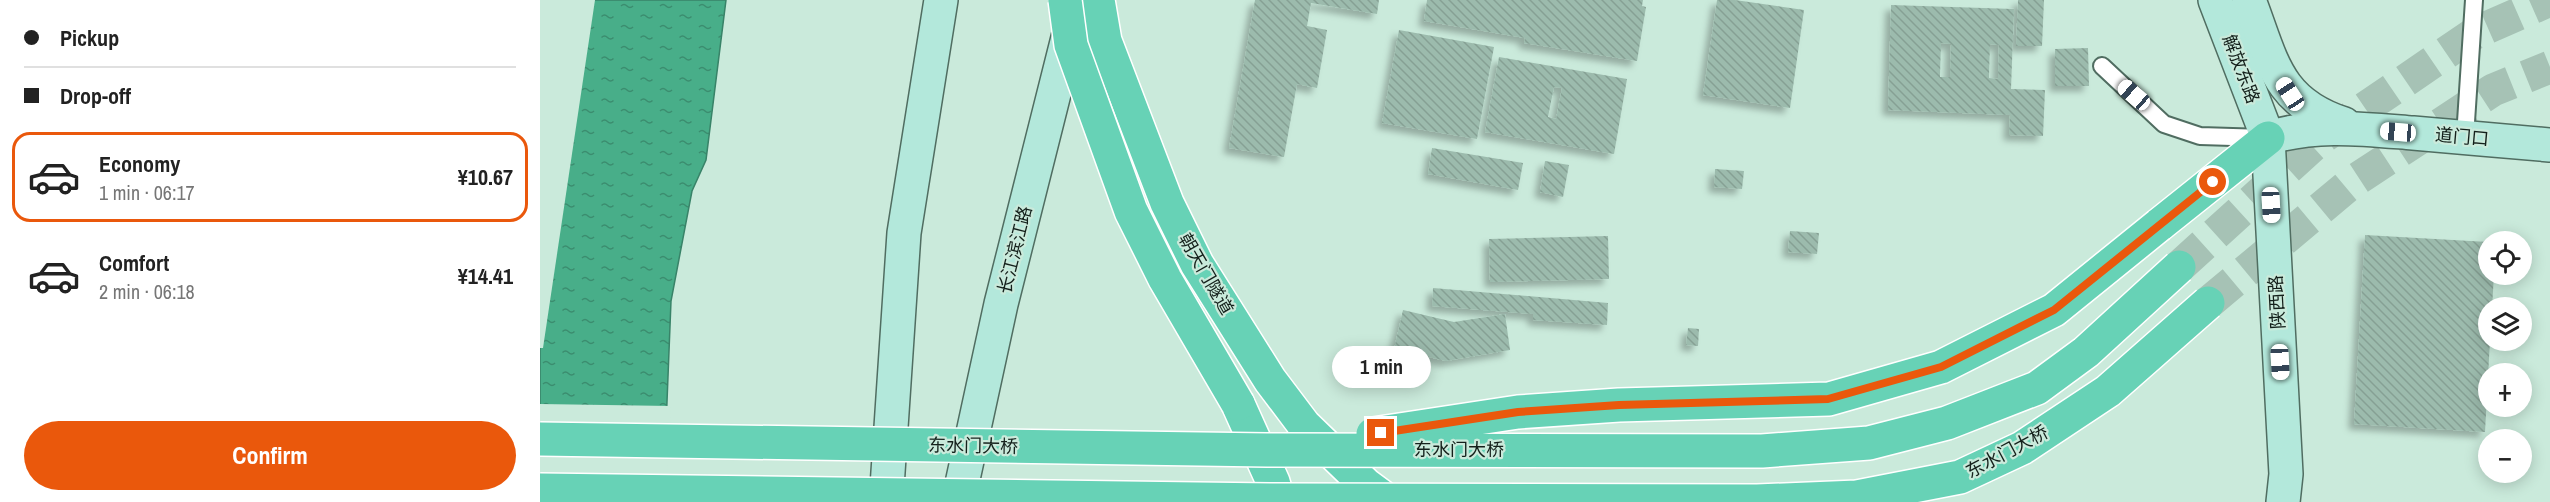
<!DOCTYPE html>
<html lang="en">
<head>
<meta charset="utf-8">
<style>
	:root { --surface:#fff; --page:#f2f2f2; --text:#222; --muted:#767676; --line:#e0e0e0; --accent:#ea580c }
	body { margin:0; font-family:"Archivo Narrow","Noto Sans SC",sans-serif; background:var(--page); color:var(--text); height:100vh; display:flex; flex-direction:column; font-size:22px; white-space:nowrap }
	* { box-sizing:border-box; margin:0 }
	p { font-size:20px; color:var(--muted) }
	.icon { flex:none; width:33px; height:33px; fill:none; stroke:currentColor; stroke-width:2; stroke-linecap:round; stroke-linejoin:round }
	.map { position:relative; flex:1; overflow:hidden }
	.drawer { display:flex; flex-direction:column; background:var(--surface); width:540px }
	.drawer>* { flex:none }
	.hud { display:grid; align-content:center; height:132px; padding:0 24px; background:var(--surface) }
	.fabs { position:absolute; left:1938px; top:231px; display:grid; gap:12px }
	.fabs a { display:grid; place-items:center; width:54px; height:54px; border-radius:50%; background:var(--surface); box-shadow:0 3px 15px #0003; font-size:30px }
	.end { position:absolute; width:27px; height:27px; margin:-14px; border:8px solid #ea580c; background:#fff; box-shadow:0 0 0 3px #fff }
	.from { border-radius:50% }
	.bubble { position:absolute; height:42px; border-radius:21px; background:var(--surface); box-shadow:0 3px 15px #0003; font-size:20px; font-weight:800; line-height:42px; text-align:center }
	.car { position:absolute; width:18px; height:36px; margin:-18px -9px; border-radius:8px; box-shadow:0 0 4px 2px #0007; background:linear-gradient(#fff 24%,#345 0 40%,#fff 0 76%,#345 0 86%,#fff 0) }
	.hud b { display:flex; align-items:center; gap:21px; height:57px; font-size:22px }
	.hud b+b { border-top:2px solid var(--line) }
	.hud i { width:15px; height:15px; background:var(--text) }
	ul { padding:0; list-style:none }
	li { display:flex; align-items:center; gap:18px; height:90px; margin:0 12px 9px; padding:0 12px; border:3px solid transparent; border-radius:18px }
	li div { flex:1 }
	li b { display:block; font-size:22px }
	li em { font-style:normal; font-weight:800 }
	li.on { border-color:var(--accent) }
	li>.icon { width:54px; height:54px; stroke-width:1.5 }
	.action { display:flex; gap:12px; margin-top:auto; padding:12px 24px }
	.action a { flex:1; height:69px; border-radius:36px; background:var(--accent); color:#fff; font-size:24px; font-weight:800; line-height:69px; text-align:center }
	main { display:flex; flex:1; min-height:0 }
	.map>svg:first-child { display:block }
	.water { fill:url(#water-ripples); stroke:#388368; stroke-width:1.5 }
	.pier { fill:#caeadb }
	.building { fill:url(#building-back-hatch); fill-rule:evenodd; filter:url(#shadow) }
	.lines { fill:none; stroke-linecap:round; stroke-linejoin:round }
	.primary-tunnel { stroke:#a6c2b5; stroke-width:33; stroke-dasharray:33 16; stroke-linecap:butt }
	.lane-casing { stroke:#506d61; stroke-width:20 }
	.secondary-casing { stroke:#506d61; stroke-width:36 }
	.primary-casing { stroke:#fff; stroke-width:36 }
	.lane { stroke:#fff; stroke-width:16 }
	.secondary { stroke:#b3e8db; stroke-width:33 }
	.primary { stroke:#67d2b6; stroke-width:33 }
	.rail { stroke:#374740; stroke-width:4.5; stroke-dasharray:12 6; stroke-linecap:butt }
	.primary-bridge-casing { stroke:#fff; stroke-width:36; stroke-linecap:butt }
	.primary-bridge { stroke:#67d2b6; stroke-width:33 }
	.route { stroke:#ea580c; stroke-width:8 }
	.labels { text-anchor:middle; stroke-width:4.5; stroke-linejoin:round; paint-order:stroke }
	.street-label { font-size:18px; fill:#14201b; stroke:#caeadb }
</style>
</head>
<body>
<main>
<section class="drawer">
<div class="hud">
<b><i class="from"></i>Pickup</b>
<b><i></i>Drop-off</b>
</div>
<ul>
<li class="on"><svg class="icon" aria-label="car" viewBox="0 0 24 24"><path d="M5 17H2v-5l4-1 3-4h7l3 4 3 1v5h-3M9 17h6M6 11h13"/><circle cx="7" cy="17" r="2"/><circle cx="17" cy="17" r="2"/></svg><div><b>Economy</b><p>1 min · 06:17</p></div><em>¥10.67</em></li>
<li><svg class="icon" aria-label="car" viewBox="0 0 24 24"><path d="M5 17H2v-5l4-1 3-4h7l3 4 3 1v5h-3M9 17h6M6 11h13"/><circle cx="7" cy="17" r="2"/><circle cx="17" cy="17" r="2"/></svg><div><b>Comfort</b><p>2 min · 06:18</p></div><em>¥14.41</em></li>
</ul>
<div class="action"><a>Confirm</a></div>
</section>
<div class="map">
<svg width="2010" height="502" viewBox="0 0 2010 502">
	<defs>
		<pattern id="water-ripples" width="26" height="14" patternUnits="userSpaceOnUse" patternTransform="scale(1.5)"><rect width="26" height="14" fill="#48ae89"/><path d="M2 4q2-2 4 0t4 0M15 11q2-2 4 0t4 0" fill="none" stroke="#3b8d6f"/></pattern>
		<pattern id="building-back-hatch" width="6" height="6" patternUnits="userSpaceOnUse" patternTransform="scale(1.5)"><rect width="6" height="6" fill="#9cbbad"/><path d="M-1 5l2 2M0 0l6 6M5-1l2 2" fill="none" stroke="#86a094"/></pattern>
		<filter id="shadow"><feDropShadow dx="-5.5" dy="5.5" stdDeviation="3" flood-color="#0004"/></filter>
	</defs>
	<rect width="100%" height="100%" fill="#caeadb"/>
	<polygon class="water" points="0,0 186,0 166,160 152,191 131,301 123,502 0,502"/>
	<g class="pier">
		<polygon points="0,0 55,0 3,348 0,348"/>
		<polygon points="0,404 131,406 126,502 0,502"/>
	</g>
	<g class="building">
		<polygon points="715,0 839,0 837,14 771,3 767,26 787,30 777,88 757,84 744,157 689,148"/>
		<polygon points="887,0 1103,0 1102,6 1106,7 1097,61 984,43 985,38 884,21"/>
		<polygon points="1177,0 1195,0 1264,10 1250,108 1163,95"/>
		<polygon points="1478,0 1504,0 1502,46 1476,46"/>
		<path d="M 1351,5 L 1474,9 L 1471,89 L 1505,90 L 1503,136 L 1469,135 L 1470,115 L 1348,110 ZM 1401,43 L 1411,44 L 1410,77 L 1400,77 ZM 1450,44 L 1459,45 L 1458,79 L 1449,78 Z"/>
		<polygon points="859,30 954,47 937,139 842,123"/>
		<polygon points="1548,48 1549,86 1515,86 1515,49"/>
		<path d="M 959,57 L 1087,79 L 1074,154 L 945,132 ZM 1014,87 L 1022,88 L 1016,119 L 1008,117 Z"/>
		<polygon points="892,148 983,163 978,190 888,174"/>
		<polygon points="1005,161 1029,165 1023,197 1000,192"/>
		<polygon points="1175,169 1204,171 1202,189 1174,187"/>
		<polygon points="1250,231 1279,233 1277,254 1248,252"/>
		<polygon points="1825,235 1948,242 1948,274 1954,274 1952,308 1948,308 1950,340 1945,432 1814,424"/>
		<polygon points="1068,236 1069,279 950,282 949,239"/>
		<polygon points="893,288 1068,303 1067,325 993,320 993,314 892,306"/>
		<polygon points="863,310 914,322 965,314 970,350 906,361 854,349"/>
		<polygon points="1148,328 1159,329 1158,346 1146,345"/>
	</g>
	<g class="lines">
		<g class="primary-tunnel">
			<polyline points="1639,267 1780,139 1935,33 2010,0"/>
			<polyline points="1668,303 1811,183 1953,90 2010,67"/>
		</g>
		<g class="lane-casing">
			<g id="lane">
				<polyline points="1562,66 1624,124 1660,136 1725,138"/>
				<polyline points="1925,137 1934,0"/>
			</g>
		</g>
		<g class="secondary-casing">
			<g id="secondary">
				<polyline points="1675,0 1728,138 1746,474 1743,502"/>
				<path d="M 1709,0 C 1732,60 1736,102 1804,124"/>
				<path d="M 1728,138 C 1776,123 1824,129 1873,133 C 1919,137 1964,141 2010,145"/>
				<polyline points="346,502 364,233 401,0"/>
				<polyline points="418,502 461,304 532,22"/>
			</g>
		</g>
		<g class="primary-casing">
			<g id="primary">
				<polyline points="558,0 565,41 627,203 657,264 730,380 764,425 826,485 849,502"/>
				<polyline points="1619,225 1728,138"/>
				<polyline points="698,404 733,482 739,502"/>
			</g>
		</g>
		<use href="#lane" class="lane"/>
		<use href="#secondary" class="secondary"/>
		<use href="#primary" class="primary"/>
		<g class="rail">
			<polyline points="0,448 681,457"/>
			<polyline points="0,478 680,487"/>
		</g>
		<g class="primary-bridge-casing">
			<g id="primary-bridge">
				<polyline points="525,0 531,45 591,211 625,279 698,404"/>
				<polyline points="833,434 978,412 1079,405 1289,399 1401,367 1514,310 1619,225"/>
				<polyline points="0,439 727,450 1222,451 1329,443 1407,423 1497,388 1546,352 1639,267"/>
				<polyline points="0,490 730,500 1217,501 1317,497 1420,477 1482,448 1568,391 1668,303"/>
			</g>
		</g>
		<use href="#primary-bridge" class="primary-bridge"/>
	</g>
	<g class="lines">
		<polyline class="route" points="841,433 978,412 1079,405 1288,399 1401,367 1514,310 1673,182"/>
	</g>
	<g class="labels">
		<g class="street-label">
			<text transform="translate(1701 69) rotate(69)" y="6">解放东路</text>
			<text transform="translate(1922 137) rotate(5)" y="6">道门口</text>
			<text transform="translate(475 250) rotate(-76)" y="6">长江滨江路</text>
			<text transform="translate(666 274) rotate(60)" y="6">朝天门隧道</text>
			<text transform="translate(1737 302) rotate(-93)" y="6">陕西路</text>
			<text transform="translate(433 446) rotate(1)" y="6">东水门大桥</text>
			<text x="919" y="456">东水门大桥</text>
			<text transform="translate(1467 452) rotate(-28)" y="6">东水门大桥</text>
		</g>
	</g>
</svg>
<div class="fabs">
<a><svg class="icon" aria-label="locate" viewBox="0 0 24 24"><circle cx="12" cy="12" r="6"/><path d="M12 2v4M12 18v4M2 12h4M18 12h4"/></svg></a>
<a><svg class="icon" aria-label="layers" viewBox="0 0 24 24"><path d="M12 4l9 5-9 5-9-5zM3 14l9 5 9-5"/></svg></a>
<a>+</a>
<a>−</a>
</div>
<i class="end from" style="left:1673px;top:182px"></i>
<i class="end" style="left:841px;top:433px"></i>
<div class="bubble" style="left:792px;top:346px;width:99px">1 min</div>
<i class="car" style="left:1750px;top:94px;rotate:327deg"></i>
<i class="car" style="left:1594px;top:95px;rotate:311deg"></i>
<i class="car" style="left:1858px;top:132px;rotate:275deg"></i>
<i class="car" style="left:1731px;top:205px;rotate:177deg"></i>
<i class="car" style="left:1740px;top:362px;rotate:177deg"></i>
</div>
</main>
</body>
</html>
